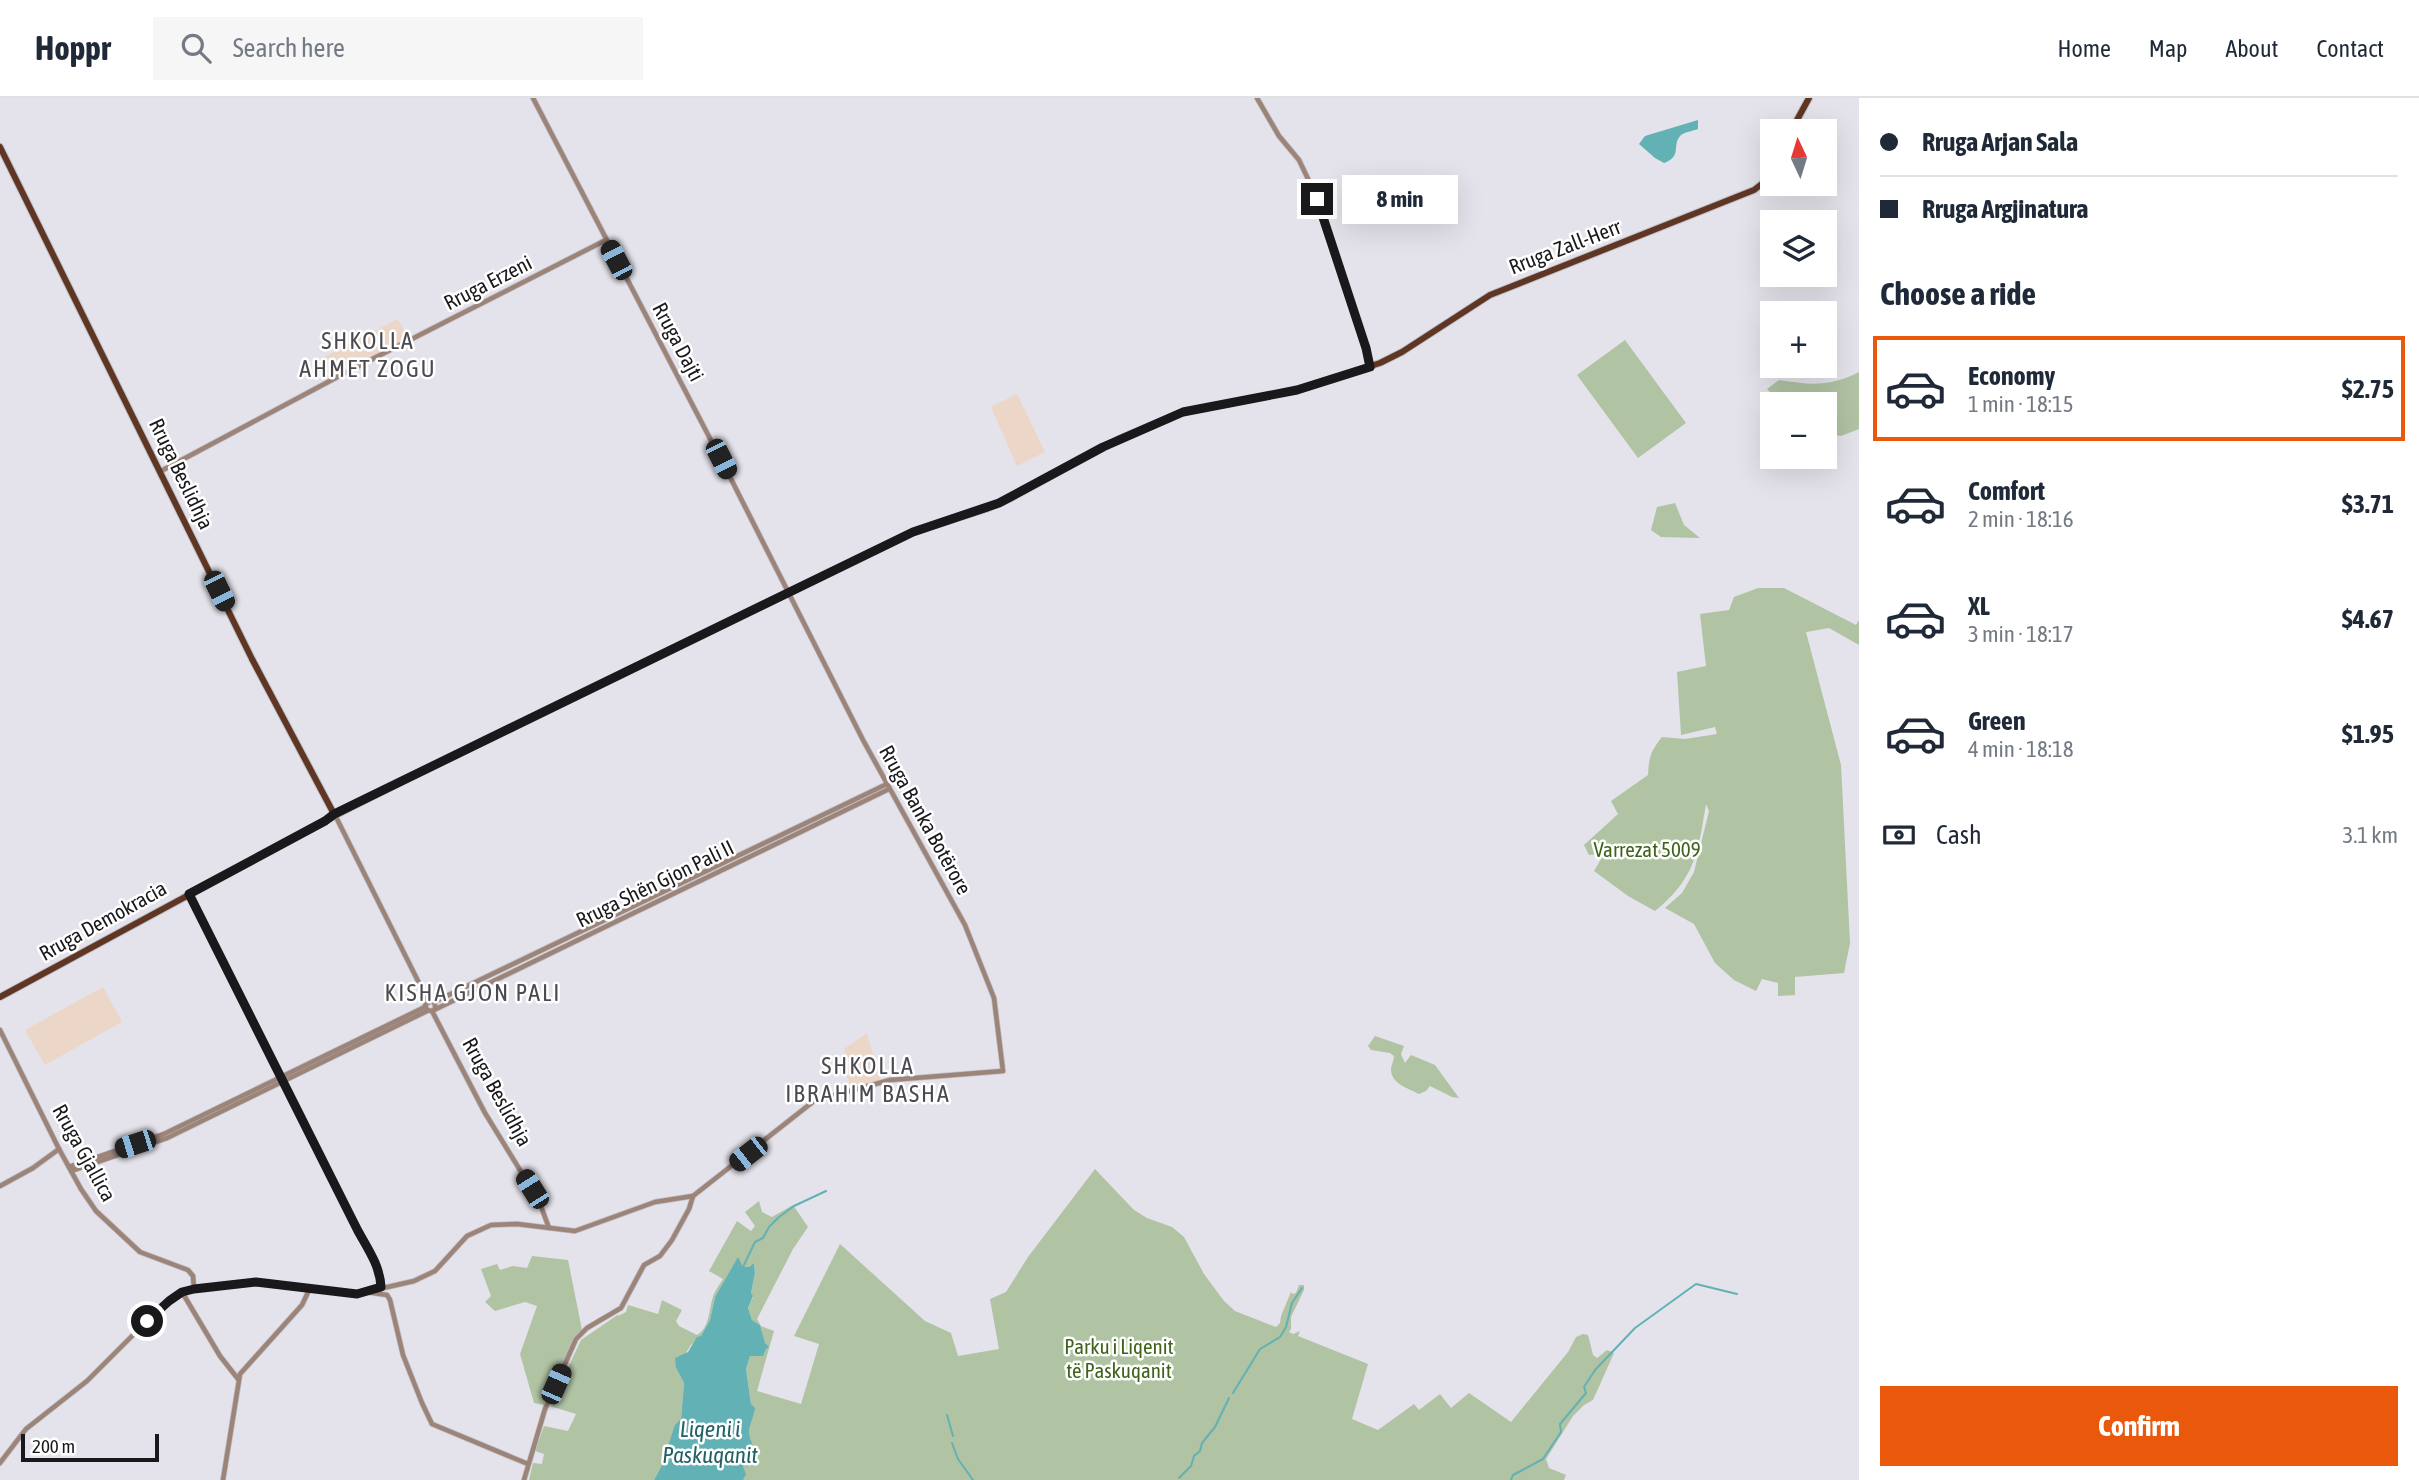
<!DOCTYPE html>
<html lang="en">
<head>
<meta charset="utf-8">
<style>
	:root { --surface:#fff; --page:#f6f6f7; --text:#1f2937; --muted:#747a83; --line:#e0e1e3; --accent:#ea580c }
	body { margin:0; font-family:"Asap Condensed",sans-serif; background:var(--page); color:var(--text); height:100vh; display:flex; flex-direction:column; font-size:26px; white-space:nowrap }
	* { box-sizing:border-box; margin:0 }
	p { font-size:23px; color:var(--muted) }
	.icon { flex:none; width:38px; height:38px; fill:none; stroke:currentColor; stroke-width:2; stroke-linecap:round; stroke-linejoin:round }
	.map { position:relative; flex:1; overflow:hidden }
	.side { display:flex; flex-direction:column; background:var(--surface); width:560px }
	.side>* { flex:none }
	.top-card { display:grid; align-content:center; height:154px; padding:0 21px; background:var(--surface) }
	.needle { width:46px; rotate:356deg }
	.fabs { position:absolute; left:1760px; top:21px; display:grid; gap:14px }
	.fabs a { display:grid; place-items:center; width:77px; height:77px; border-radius:0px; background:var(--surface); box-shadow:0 7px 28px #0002; font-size:35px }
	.scale { position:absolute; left:21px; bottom:18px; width:138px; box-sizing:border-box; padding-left:7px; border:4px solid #19191c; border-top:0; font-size:19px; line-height:24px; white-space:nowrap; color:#19191c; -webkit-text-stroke:5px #fff; paint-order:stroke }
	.end { position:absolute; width:32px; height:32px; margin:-16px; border:9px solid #19191c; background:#fff; box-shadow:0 0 0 4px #fff }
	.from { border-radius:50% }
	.bubble { position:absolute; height:49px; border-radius:0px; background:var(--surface); box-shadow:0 7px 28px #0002; font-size:23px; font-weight:700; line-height:49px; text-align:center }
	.car { position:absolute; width:21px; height:42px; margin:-21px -10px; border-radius:9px; box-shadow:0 0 5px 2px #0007; background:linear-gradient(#222 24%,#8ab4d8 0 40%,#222 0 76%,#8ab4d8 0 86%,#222 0) }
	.top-card b { display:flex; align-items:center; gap:24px; height:66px; font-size:26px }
	.top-card b+b { border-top:2px solid var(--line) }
	.top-card i { width:18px; height:18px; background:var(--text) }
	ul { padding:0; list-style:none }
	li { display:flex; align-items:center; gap:21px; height:105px; margin:0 14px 10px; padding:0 7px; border:4px solid transparent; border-radius:0px }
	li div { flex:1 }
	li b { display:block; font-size:26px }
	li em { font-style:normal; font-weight:700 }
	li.on { border-color:var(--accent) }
	li>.icon { width:63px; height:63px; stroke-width:1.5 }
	h2 { padding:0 21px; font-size:32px; line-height:84px }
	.pay { display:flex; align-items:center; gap:18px; height:77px; padding:0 21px; font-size:26px }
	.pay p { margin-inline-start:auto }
	.primary-button { display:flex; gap:14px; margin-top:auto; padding:14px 21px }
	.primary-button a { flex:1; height:80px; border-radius:0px; background:var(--accent); color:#fff; font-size:28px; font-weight:700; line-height:80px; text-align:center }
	header { display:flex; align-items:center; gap:42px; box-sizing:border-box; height:98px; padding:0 35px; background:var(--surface); border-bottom:2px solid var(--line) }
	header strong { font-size:33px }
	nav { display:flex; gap:38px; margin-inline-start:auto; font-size:24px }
	.search { width:490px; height:63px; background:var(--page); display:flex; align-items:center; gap:18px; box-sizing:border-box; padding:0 24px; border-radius:0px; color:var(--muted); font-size:26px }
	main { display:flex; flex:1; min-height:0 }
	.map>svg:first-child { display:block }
	.education { fill:#ebd6c8 }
	.green { fill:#b0c3a3 }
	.water { fill:#62b1b5 }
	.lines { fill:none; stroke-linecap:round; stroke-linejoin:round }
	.stream { stroke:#62b1b5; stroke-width:2 }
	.minor-casing { stroke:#bfbfc6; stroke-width:6 }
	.major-casing { stroke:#bfbfc6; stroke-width:8 }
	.minor { stroke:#9d8479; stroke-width:4.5 }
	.major { stroke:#5f3623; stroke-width:6 }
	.route { stroke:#19191c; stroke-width:9 }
	.labels { text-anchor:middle; stroke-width:5; stroke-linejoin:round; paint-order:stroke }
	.street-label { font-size:21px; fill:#19191c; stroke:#fff }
	.park-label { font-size:21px; fill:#3f631b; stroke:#fff }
	.water-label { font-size:23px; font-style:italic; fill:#216265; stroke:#fff }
	.quarter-label { font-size:24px; letter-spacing:2px; fill:#4b4a51; stroke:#fff }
</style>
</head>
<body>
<header>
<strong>Hoppr</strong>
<div class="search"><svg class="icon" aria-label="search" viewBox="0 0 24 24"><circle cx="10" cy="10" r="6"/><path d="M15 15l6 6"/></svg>Search here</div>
<nav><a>Home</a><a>Map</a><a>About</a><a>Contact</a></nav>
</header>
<main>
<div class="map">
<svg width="1859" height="1382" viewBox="0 0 1859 1382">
	<rect width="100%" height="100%" fill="#e4e3eb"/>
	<g class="education">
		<polygon points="398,221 405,234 404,242 324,283 314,264"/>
		<polygon points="1017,296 1045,354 1017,368 991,309"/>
		<polygon points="103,889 122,924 45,967 25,932"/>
		<polygon points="867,935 880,982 852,990 844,973 851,967 844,951"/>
	</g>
	<g class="green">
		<polygon points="1625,242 1686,325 1638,360 1577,277"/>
		<path d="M 1859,274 L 1859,331 L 1841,338 L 1825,335 L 1825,306 L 1782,306 L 1767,291 L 1779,282 C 1810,287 1830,289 1859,274 Z"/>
		<polygon points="1675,405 1684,427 1700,440 1661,439 1651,432 1657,409"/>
		<path d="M 1758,490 L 1784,490 L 1856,527 L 1859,522 L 1859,547 L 1829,530 L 1806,534 L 1841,667 L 1850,845 L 1844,875 L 1795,879 L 1795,897 L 1778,898 L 1778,885 L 1762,881 L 1756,893 L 1734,882 L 1715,865 L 1694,826 L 1665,810 L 1682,795 L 1694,774 L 1709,713 L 1706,706 C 1698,753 1696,780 1655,813 L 1628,798 L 1594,773 L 1601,761 L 1599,756 L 1589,757 L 1584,747 L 1618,716 L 1611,703 L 1648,677 C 1649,658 1651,653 1662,639 L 1685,641 L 1717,636 L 1715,629 L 1681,637 L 1677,574 L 1706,568 L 1700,516 L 1729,512 L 1734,499 Z"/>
		<path d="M 1375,938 L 1404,948 L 1401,956 L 1405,965 L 1411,957 L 1435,967 L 1459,1000 L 1452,999 L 1430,988 L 1426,993 L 1419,996 C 1408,990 1391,986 1391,971 C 1391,967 1394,963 1394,958 L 1390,955 L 1371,952 L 1368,948 Z"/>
		<path d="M 1095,1071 L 1134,1112 L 1147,1120 L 1172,1129 L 1184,1139 L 1204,1176 L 1224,1203 L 1235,1213 L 1276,1229 L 1280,1225 L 1281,1218 L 1291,1194 L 1293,1196 L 1296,1195 L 1299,1187 L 1304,1187 L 1304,1192 L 1291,1219 L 1291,1231 L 1289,1234 L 1293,1236 L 1300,1233 L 1298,1238 L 1368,1266 L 1352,1321 L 1378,1332 L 1414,1306 L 1419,1312 L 1440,1296 L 1451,1310 L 1469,1295 L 1511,1324 L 1568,1254 L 1576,1239 L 1583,1236 L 1588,1237 L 1593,1257 L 1597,1260 L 1607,1252 L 1614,1255 L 1593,1302 L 1584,1307 L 1573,1318 L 1546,1361 L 1549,1370 L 1566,1377 L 1564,1382 L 743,1382 L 743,1369 L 747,1367 L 751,1306 L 746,1271 L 750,1258 L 765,1246 L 760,1227 L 752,1222 L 748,1210 L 753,1199 L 751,1195 L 755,1175 L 754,1165 L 749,1169 L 743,1169 L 738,1160 L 715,1199 L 710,1222 L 701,1238 L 691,1247 L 676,1270 L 684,1285 L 681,1321 L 661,1369 L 654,1382 L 529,1382 L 533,1365 L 542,1366 L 544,1356 L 535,1353 L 544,1328 L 568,1333 L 576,1316 L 550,1308 L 581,1242 L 619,1216 L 618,1218 L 626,1214 L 628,1207 L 658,1216 L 662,1202 L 682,1212 L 676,1223 L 679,1228 L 697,1237 C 711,1229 708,1210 714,1196 C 716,1191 720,1186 723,1181 L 709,1173 L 737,1123 L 751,1133 L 755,1128 L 745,1114 L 759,1103 L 762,1114 L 772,1119 L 793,1107 L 808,1129 L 793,1151 L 757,1221 L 761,1228 L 774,1233 L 757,1293 L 801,1306 L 819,1246 L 794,1238 L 840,1146 L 925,1223 L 951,1235 L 958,1258 L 999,1251 L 990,1201 L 1006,1194 L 1028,1159 Z"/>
		<polygon points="532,1158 568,1162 582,1232 574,1239 544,1307 534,1305 520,1256 537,1208 525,1204 495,1213 485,1204 491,1198 481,1171 497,1166 500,1172 513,1168 527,1170"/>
	</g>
	<g class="water">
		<path d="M 1698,22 L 1698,31 C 1693,33 1685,34 1681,37 C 1671,47 1683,58 1664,65 L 1655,60 L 1639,46 L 1645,38 Z"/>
		<path d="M 738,1159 L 743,1169 L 749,1169 L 754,1165 L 755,1175 L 751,1195 L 753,1198 L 748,1210 L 752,1222 L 760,1227 L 765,1245 L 769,1249 L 766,1251 L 763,1258 L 750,1258 L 746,1271 L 751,1306 L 755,1310 C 753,1323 745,1332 752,1345 L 746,1361 L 747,1367 L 743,1369 L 746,1376 L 743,1382 L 654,1382 L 661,1369 L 675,1327 L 681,1321 L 684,1285 L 676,1270 L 675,1260 L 688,1254 L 697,1239 L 701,1238 L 710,1222 L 715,1199 Z"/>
	</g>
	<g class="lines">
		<g class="stream">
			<polyline points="743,1169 755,1144 763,1140 769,1129 779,1119 794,1108 826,1093"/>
			<polyline points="1233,1295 1260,1251 1280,1239 1286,1229 1292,1205 1302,1190"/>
			<polyline points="947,1317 953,1338"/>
			<polyline points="952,1345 958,1361 973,1382"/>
			<polyline points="1179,1380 1191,1368 1194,1358 1200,1353 1202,1345 1215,1329 1229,1300"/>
			<polyline points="1511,1382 1513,1377 1543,1361 1561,1334 1560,1326 1586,1295 1584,1289 1595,1272 1635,1230 1696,1186 1737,1196"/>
		</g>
		<g class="minor-casing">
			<g id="minor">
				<polyline points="1257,0 1279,38 1299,62 1309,83 1366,250 1369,268"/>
				<polyline points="161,373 343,276 606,142"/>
				<polyline points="336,719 428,903"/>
				<path d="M 189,796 L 358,1133 C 368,1151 380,1168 381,1189"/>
				<polyline points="434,904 887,686"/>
				<polyline points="435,909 435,905 431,903 425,907 427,912 432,913 889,691"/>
				<polyline points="432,913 485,1015 539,1103 549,1130"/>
				<polyline points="0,932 59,1051 81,1091 96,1113 140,1154 188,1172 193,1178 194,1191"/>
				<polyline points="69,1069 164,1036 425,909"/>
				<polyline points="71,1073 167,1040 427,913"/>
				<polyline points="0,1088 33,1070 59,1051"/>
				<polyline points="182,1194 220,1258 238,1281"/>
				<polyline points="367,1194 387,1197 390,1202 403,1257 422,1305 432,1326 528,1366"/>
				<polyline points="0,1365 26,1331 87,1283 159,1211 182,1194 194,1191 256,1184 357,1196 414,1183 435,1173 467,1138 491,1127 517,1126 575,1133 655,1104 693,1098 814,1003 890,982 1003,973 994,900 965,827 863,642 730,379 533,0"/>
				<polyline points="223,1382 240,1276 302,1207 310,1190"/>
				<polyline points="524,1382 545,1311 576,1241 587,1230 621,1210 644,1167 660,1158 672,1142 689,1111 693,1098"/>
			</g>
		</g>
		<g class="major-casing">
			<g id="major">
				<polyline points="1791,33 1809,0"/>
				<polyline points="0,49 252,561 334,716"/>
				<polyline points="336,717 486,641 913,434 986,411 1011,400 1119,341 1183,314 1297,292 1380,265 1402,254 1490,197 1754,92 1763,85 1773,68"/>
				<polyline points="0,899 333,719"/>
			</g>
		</g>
		<use href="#minor" class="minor"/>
		<use href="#major" class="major"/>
	</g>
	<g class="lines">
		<path class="route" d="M 147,1223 L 169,1203 L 182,1194 L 194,1191 L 256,1184 L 357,1196 L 381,1189 C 380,1168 368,1151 358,1133 L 189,796 L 325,723 L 334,716 L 913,434 L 999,405 L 1103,349 L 1183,314 L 1297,292 L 1370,269 L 1366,250 L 1317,101"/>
	</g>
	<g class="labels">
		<g class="street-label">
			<text transform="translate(1565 149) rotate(-21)" y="7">Rruga Zall-Herr</text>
			<text transform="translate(488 185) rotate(-27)" y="7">Rruga Erzeni</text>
			<text transform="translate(678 244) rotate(62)" y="7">Rruga Dajti</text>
			<text transform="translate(181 376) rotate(64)" y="7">Rruga Beslidhja</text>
			<text transform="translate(925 722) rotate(61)" y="7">Rruga Banka Botërore</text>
			<text transform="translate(655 786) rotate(-26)" y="7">Rruga Shën Gjon Pali II</text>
			<text transform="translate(103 823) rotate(-29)" y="7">Rruga Demokracia</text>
			<text transform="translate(497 994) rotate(61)" y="7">Rruga Beslidhja</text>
			<text transform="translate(84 1055) rotate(61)" y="7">Rruga Gjallica</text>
		</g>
		<g class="park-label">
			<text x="1647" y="759">Varrezat 5009</text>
			<text x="1119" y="1256">Parku i Liqenit<tspan x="1119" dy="24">të Paskuqanit</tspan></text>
		</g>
		<g class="water-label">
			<text x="710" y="1339">Liqeni i<tspan x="710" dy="26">Paskuqanit</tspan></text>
		</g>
		<g class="quarter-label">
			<text x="368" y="251">SHKOLLA<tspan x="368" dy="28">AHMET ZOGU</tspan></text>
			<text x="473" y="903">KISHA GJON PALI</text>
			<text x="868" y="976">SHKOLLA<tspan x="868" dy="28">IBRAHIM BASHA</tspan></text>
		</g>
	</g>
</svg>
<div class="fabs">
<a><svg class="needle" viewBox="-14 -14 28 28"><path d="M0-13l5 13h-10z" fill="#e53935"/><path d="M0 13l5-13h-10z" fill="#747a83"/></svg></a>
<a><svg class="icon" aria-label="layers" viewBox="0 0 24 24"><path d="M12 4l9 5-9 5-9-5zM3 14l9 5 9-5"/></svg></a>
<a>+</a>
<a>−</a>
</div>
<div class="scale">200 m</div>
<i class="end from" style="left:147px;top:1223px"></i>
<i class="end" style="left:1317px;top:101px"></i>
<div class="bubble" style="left:1342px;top:77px;width:116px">8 min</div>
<i class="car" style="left:616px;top:162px;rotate:332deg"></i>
<i class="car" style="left:721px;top:361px;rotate:153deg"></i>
<i class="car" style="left:219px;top:493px;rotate:154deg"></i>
<i class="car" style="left:135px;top:1046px;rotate:252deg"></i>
<i class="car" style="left:748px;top:1056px;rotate:232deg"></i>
<i class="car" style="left:532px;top:1091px;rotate:328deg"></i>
<i class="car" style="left:556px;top:1286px;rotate:24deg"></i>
</div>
<section class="side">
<div class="top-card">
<b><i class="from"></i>Rruga Arjan Sala</b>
<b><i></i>Rruga Argjinatura</b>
</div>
<h2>Choose a ride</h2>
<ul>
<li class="on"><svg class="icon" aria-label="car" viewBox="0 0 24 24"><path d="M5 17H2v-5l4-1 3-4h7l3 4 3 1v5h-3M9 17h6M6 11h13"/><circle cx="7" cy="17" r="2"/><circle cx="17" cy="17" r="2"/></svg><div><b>Economy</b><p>1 min · 18:15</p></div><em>$2.75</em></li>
<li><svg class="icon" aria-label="car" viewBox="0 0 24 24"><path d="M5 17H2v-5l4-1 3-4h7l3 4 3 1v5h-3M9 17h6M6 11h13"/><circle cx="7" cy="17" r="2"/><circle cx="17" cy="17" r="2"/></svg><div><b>Comfort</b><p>2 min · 18:16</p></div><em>$3.71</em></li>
<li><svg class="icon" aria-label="car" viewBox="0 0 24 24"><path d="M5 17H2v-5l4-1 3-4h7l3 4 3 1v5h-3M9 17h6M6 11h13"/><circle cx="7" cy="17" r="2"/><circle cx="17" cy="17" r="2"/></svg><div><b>XL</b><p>3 min · 18:17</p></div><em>$4.67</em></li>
<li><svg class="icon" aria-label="car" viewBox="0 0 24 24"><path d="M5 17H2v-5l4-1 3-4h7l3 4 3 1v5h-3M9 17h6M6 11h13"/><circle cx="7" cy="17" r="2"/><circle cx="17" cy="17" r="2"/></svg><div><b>Green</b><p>4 min · 18:18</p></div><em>$1.95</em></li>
</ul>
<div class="pay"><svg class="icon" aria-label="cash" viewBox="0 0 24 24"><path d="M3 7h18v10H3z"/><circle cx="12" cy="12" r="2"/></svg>Cash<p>3.1 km</p></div>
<div class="primary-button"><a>Confirm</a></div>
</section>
</main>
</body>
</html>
